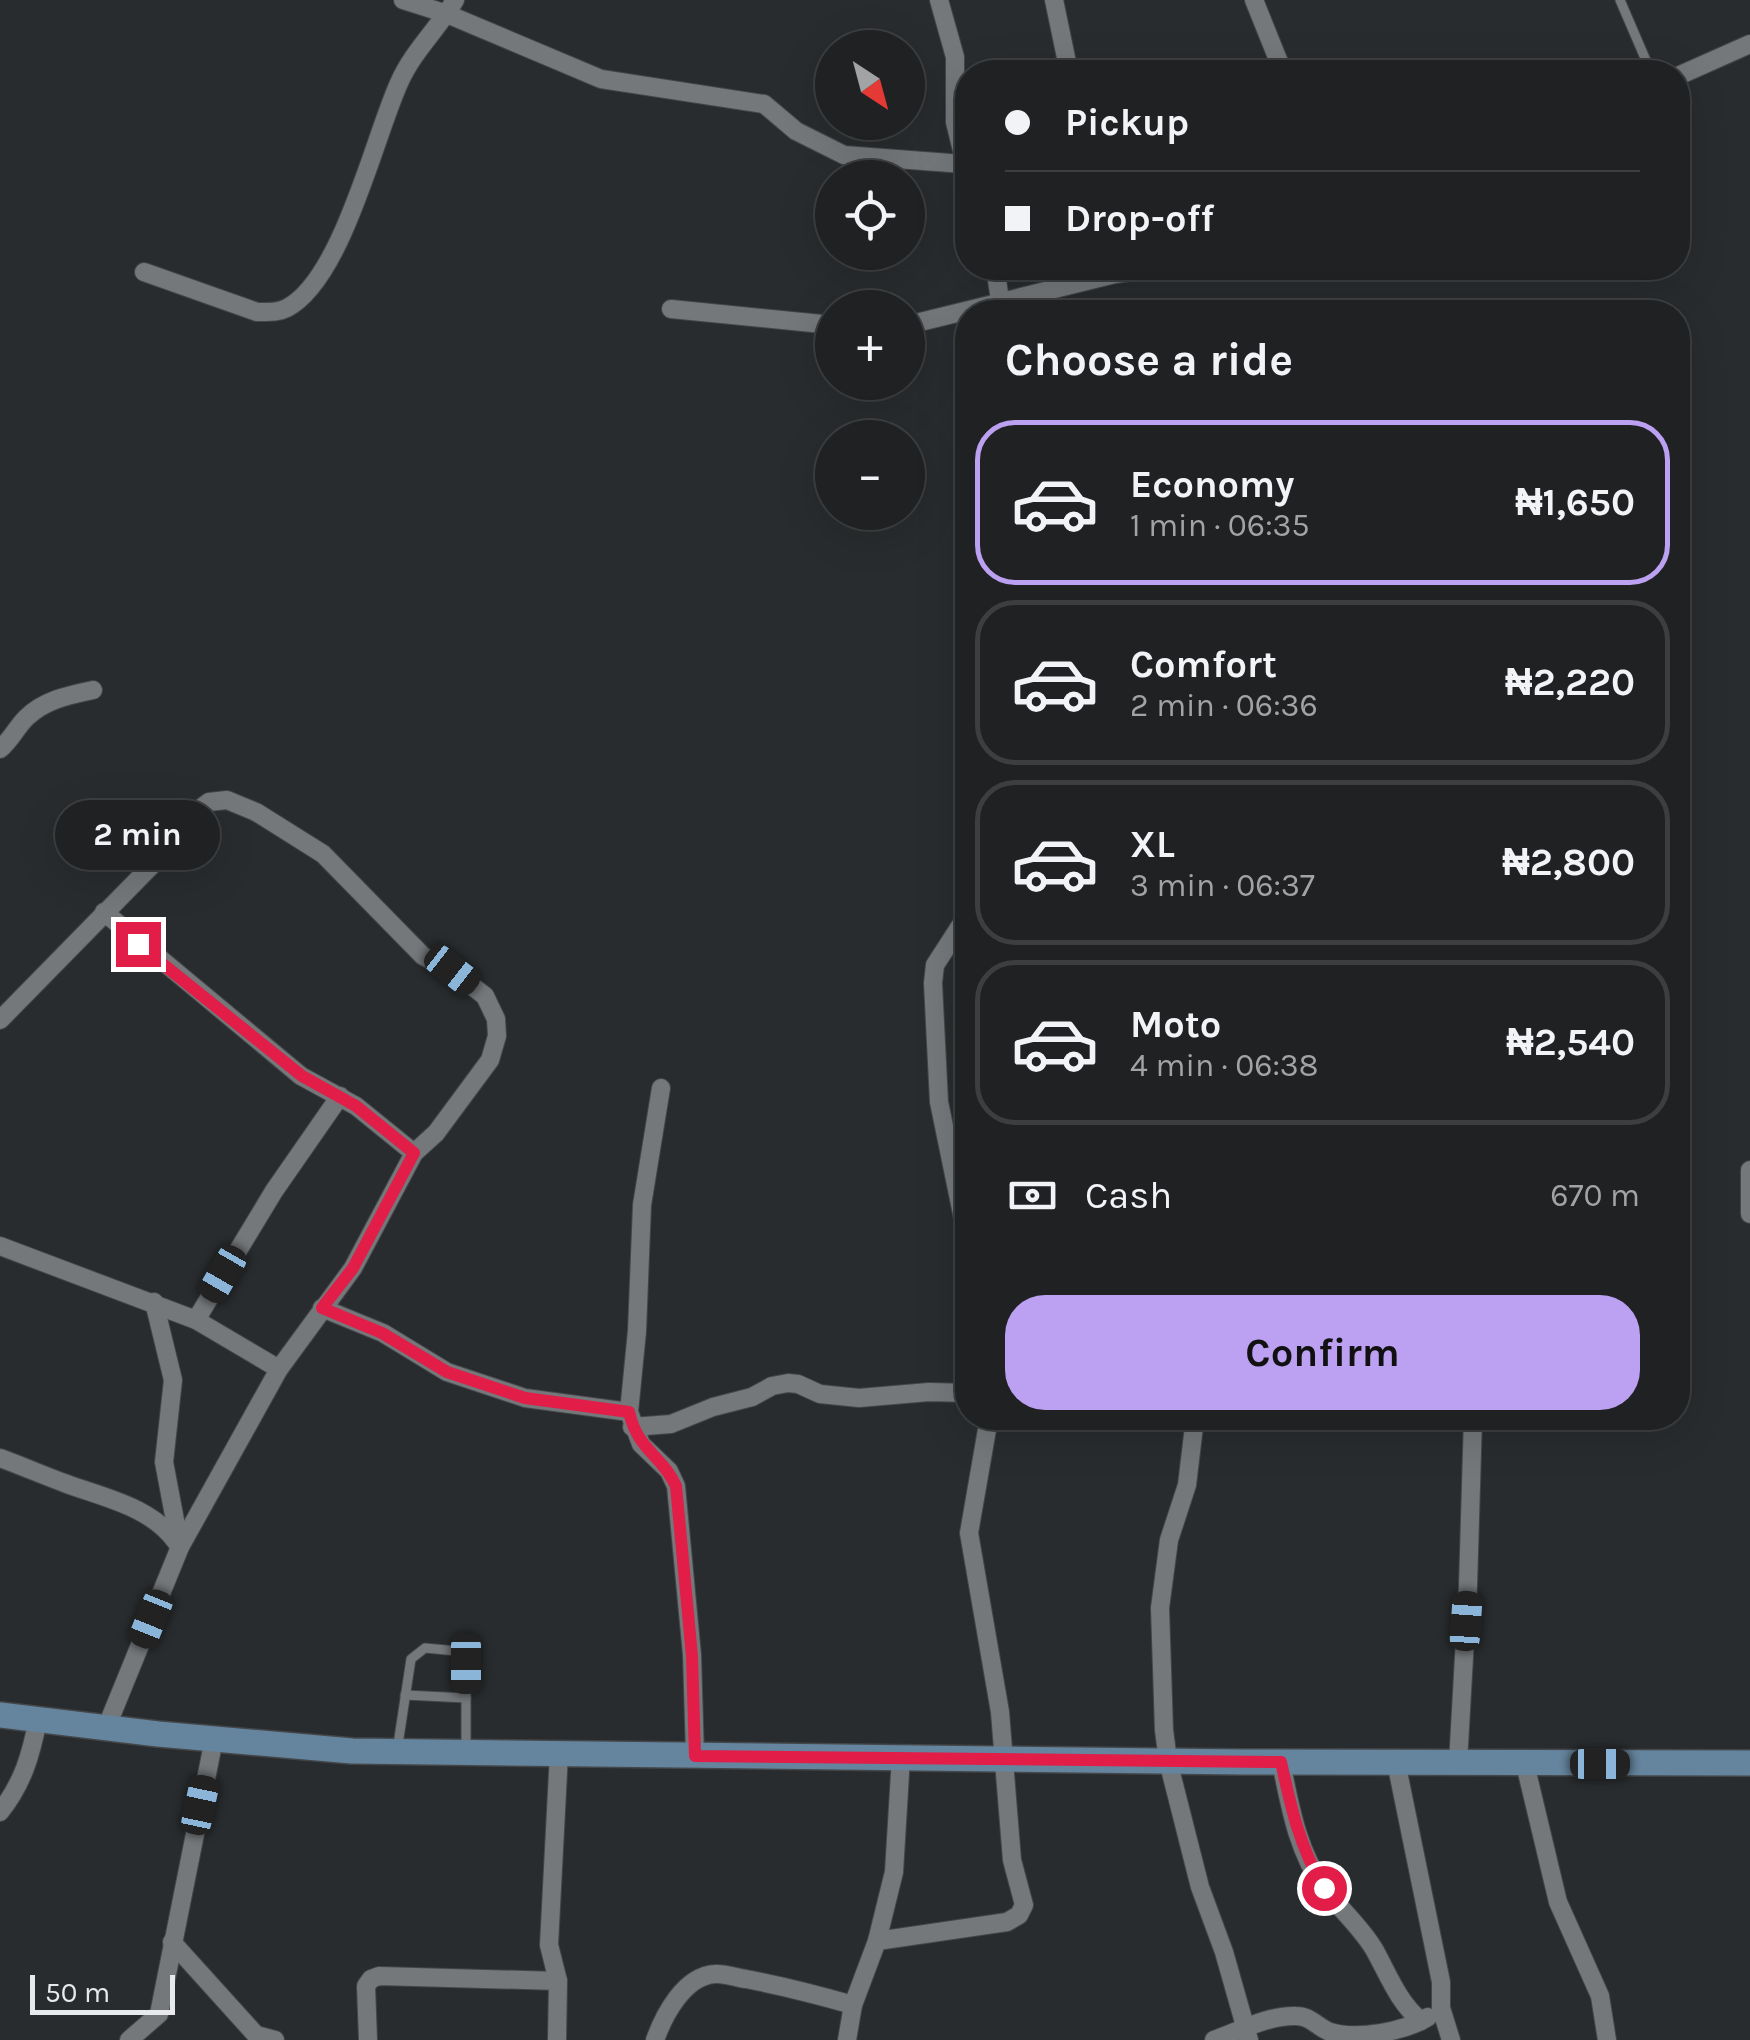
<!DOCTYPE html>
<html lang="en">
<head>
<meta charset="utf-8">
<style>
	:root { --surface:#1f2122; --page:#2c2e2f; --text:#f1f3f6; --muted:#a1a3a5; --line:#3c3e40; --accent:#bca0f2 }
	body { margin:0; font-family:Karla,sans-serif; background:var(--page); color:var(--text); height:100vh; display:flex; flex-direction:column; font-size:38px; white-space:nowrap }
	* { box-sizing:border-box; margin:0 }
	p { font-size:32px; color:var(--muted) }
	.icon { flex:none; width:55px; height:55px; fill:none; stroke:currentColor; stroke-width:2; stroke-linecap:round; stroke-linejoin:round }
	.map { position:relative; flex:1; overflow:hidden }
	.details { position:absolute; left:955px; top:300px; width:735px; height:1130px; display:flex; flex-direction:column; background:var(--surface); border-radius:40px; box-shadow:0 10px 40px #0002,0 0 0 2px var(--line) }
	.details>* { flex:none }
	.hud { position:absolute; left:955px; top:60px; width:735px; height:220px; border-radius:40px; box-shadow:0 10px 40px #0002,0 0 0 2px var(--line); display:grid; align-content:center; height:220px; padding:0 50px; background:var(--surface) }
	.needle { width:65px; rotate:144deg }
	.tools { position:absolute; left:815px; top:30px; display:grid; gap:20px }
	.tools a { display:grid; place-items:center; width:110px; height:110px; border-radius:50%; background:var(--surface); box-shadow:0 10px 40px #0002,0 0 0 2px var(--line); font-size:50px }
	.scale { position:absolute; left:30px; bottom:25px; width:145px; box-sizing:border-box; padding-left:10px; border:5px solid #e7e9eb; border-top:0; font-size:28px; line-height:35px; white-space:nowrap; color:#e7e9eb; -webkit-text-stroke:8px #292c2e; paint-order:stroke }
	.end { position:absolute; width:45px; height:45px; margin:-22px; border:12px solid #e11d48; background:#fff; box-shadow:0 0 0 5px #fff }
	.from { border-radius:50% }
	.bubble { position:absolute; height:70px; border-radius:35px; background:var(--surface); box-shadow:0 10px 40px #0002,0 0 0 2px var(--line); font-size:32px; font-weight:700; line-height:70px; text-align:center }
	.car { position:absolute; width:30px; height:60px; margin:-30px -15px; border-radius:12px; box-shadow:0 0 8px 2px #0007; background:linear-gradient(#222 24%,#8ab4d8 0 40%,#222 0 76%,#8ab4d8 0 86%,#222 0) }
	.hud b { display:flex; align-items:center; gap:35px; height:95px; font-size:38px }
	.hud b+b { border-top:2px solid var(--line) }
	.hud i { width:25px; height:25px; background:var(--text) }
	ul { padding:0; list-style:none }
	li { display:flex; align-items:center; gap:30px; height:165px; margin:0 20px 15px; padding:0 30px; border:5px solid var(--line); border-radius:40px }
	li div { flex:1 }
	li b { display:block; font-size:38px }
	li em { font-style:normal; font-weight:700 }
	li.selected { border-color:var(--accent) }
	li>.icon { width:90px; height:90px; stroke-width:1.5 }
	h2 { padding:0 50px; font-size:45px; line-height:120px }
	.pay { display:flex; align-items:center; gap:25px; height:110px; padding:0 50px; font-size:38px }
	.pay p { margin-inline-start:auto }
	.cta { display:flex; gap:20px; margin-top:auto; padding:20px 50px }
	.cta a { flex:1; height:115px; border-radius:40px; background:var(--accent); color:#111; font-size:40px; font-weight:700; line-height:115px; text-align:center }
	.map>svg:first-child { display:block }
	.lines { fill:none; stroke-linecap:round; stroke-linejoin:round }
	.lane-casing { stroke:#444749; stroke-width:11 }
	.street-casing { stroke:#444749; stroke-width:20 }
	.secondary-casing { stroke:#444749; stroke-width:28 }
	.lane { stroke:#75787b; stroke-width:9 }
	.street { stroke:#75787b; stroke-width:18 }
	.secondary { stroke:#65849e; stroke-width:25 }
	.route { stroke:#e11d48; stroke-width:12 }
</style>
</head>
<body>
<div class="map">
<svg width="1750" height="2040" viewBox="0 0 1750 2040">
	<rect width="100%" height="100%" fill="#292c2e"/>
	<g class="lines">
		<g class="lane-casing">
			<g id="lane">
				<polyline points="1620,0 1651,72"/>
				<polyline points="405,1695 466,1698"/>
				<polyline points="397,1751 411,1659 425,1648 457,1651 466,1665 466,1749"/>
			</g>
		</g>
		<g class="street-casing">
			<g id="street">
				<polyline points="403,0 447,14 601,79 764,104 796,131 844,155 963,164"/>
				<polyline points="939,0 955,57 955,122 968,175"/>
				<polyline points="1054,0 1069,72"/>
				<polyline points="1254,0 1283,72"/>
				<polyline points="1678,76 1750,44"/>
				<polyline points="995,268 1002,312"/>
				<path d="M 144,272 L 257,312 C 268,312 277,313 287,308 C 342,279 374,138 399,83 C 413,51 438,29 455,0"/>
				<polyline points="671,309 832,325"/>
				<polyline points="908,325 1115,274 1157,268"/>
				<path d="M 0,749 C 11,740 16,728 26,718 C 44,700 69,695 93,690"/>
				<polyline points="104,912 301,1076 356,1106 414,1153"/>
				<polyline points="968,914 935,965 933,983 939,1102 968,1243"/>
				<polyline points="0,1020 153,864 192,815 209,802 227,800 256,812 323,854 423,956 451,970 485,996 496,1019 497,1036 490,1060 436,1133 414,1153 353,1268 279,1369 180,1547 107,1726"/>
				<polyline points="661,1088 642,1205 637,1331 629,1412 641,1444 669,1471 676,1486 692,1655 695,1756"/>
				<polyline points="1750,1170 1750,1214"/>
				<polyline points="0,1246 196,1320 279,1369"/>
				<polyline points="154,1302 173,1380 164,1462 180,1547"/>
				<polyline points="322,1308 383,1333 447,1372 525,1398 629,1412"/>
				<polyline points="196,1320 274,1191 340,1096"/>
				<polyline points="1195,1418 1187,1485 1169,1540 1160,1608 1164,1730 1168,1761 1200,1887 1224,1952 1249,2040"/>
				<polyline points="632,1427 671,1424 713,1407 752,1397 772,1386 788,1383 798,1384 820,1394 859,1398 929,1392 968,1393"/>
				<path d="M 0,1458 C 22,1466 45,1476 67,1484 C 105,1498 152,1507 177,1543"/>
				<path d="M 1281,1762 C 1290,1806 1297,1850 1324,1888 C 1340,1909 1360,1926 1374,1949 C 1388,1974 1398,2002 1421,2021"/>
				<polyline points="1396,1762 1441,1982 1441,2008 1451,2040"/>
				<polyline points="1458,1763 1468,1586 1473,1418"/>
				<polyline points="1525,1764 1558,1902 1600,1996 1607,2040"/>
				<path d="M 0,1812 C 23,1783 31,1755 38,1719"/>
				<polyline points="877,1941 1007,1922 1019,1915 1024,1905 1012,1860 1000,1712 969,1533 989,1418"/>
				<polyline points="172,1942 256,2035 275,2040"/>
				<polyline points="129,2040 159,2014 214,1739"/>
				<polyline points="368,2040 366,1986 371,1979 379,1976 558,1981"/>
				<polyline points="557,2040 558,1981 549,1945 559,1753"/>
				<path d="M 655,2040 C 664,2015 684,1976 715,1974 C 725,1973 737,1978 746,1979 C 783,1986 818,1995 853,2005"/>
				<polyline points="847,2040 853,2005 877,1941 894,1872 901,1757"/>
				<path d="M 1214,2040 C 1239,2031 1269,2015 1296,2016 C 1311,2016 1317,2027 1330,2032 C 1357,2040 1404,2032 1428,2017"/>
			</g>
		</g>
		<g class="secondary-casing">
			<polyline id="secondary" points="0,1715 158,1734 352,1751 1243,1762 1750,1763"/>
		</g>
		<use href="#lane" class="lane"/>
		<use href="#street" class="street"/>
		<use href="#secondary" class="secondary"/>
	</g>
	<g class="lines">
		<path class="route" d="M 138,944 L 302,1076 L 356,1106 L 414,1153 L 353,1268 L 322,1308 L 382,1333 L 447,1372 L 525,1398 L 629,1412 C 638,1451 661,1454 676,1486 L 692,1656 L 695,1756 L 1281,1762 C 1291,1808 1300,1848 1324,1888"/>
	</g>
</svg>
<div class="tools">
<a><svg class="needle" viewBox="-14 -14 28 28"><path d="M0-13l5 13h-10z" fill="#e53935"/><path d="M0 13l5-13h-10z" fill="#a1a3a5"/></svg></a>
<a><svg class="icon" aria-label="locate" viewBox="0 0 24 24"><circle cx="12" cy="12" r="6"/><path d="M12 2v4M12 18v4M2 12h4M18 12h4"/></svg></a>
<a>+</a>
<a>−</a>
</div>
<div class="scale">50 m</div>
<i class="end from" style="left:1324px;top:1888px"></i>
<i class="end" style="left:138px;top:944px"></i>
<div class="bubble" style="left:55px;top:800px;width:165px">2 min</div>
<i class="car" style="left:452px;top:970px;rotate:128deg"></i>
<i class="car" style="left:223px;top:1274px;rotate:210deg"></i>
<i class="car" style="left:151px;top:1619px;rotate:202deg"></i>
<i class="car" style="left:1466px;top:1621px;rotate:4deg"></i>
<i class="car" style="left:466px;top:1664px;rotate:180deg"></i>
<i class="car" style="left:1600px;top:1764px;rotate:90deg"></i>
<i class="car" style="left:200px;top:1805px;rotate:12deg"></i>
<div class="hud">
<b><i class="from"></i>Pickup</b>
<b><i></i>Drop-off</b>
</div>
<section class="details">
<h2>Choose a ride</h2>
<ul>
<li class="selected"><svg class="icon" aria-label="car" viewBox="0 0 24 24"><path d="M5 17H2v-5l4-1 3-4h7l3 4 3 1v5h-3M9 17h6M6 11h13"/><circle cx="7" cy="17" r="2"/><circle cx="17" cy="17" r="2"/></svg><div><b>Economy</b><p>1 min · 06:35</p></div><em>₦1,650</em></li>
<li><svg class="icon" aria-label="car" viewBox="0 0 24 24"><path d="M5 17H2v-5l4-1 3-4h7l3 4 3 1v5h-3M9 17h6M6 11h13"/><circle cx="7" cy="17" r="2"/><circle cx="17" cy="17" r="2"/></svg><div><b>Comfort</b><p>2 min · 06:36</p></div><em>₦2,220</em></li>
<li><svg class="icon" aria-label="car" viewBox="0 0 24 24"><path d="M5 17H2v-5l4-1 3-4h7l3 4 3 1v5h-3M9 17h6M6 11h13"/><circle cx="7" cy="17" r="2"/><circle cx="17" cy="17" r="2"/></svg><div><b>XL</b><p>3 min · 06:37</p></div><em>₦2,800</em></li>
<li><svg class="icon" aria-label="car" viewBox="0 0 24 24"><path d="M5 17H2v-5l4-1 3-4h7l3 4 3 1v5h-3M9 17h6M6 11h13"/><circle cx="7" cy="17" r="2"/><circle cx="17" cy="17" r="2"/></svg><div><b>Moto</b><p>4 min · 06:38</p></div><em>₦2,540</em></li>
</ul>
<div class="pay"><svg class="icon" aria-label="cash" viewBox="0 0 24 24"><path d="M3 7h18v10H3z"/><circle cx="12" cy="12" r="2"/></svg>Cash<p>670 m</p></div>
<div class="cta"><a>Confirm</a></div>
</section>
</div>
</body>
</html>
